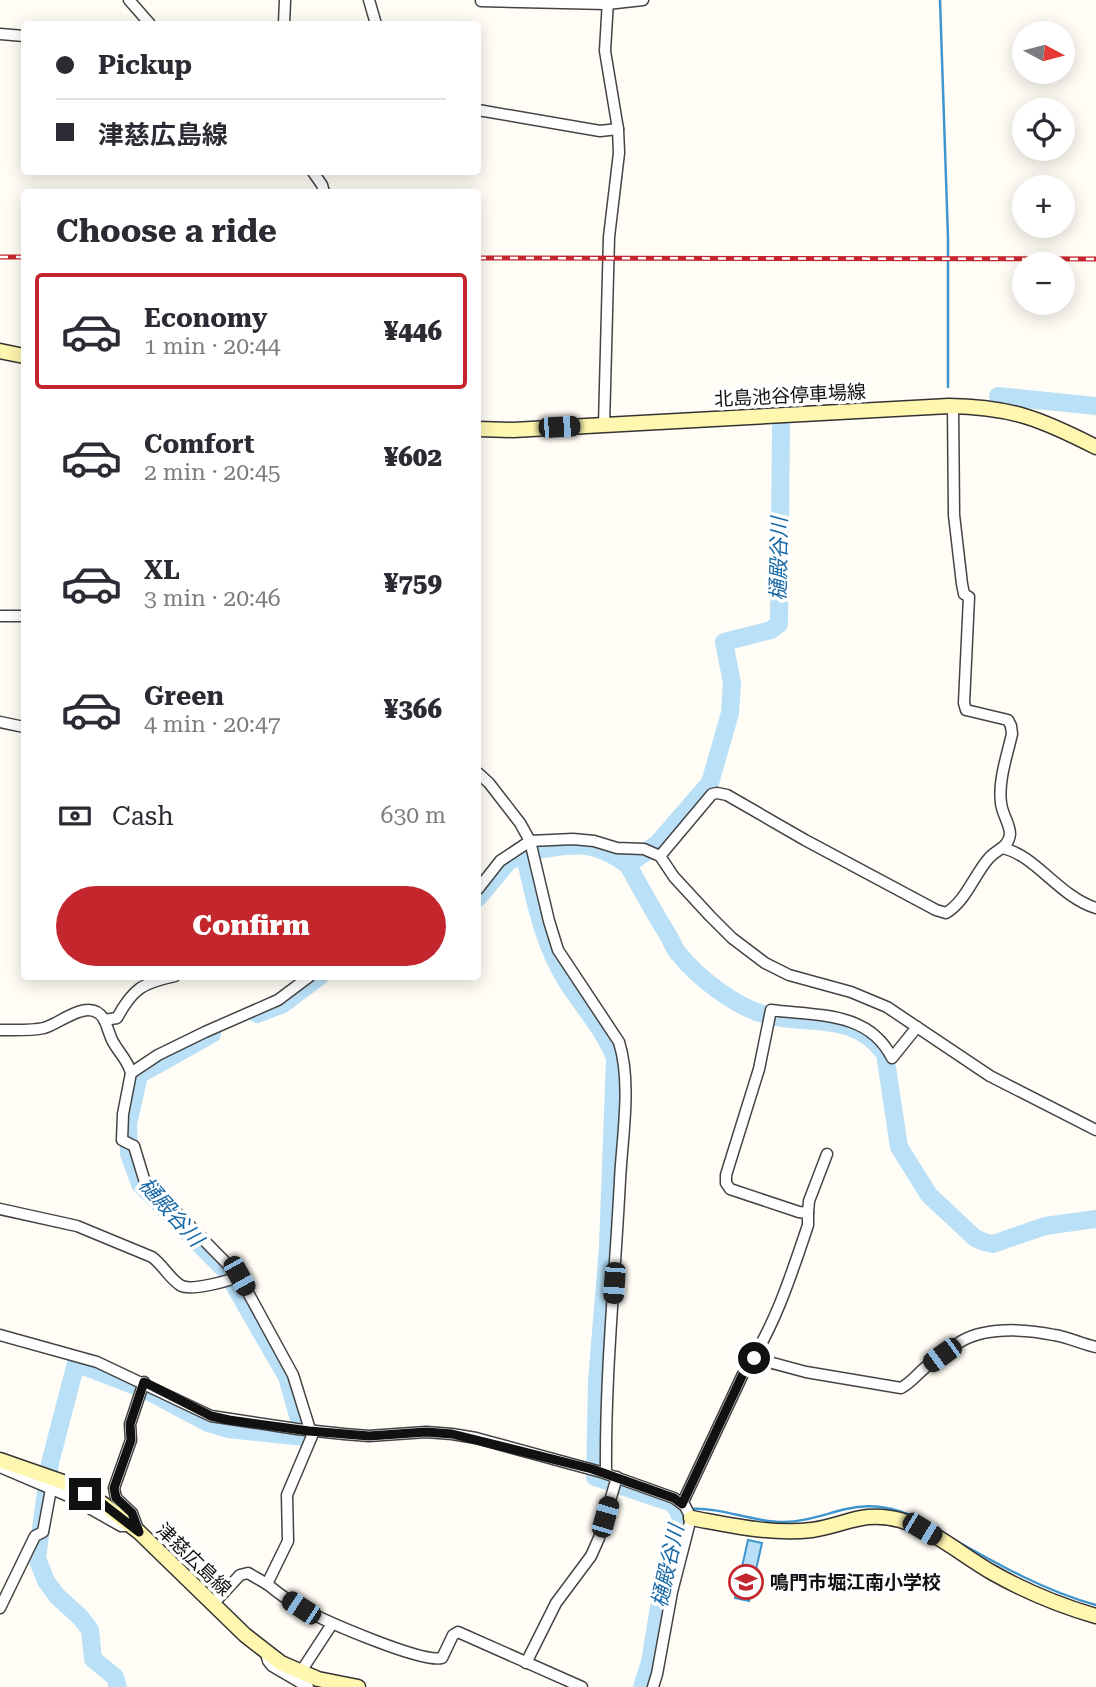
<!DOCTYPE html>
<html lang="en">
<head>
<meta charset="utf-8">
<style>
	:root { --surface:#fff; --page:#f2f2f3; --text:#2b2b33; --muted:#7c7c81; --line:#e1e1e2; --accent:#c4262e }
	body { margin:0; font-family:"Roboto Serif","Noto Sans JP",serif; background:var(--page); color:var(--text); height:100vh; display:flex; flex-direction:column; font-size:26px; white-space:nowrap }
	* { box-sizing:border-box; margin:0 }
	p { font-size:23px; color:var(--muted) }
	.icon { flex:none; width:38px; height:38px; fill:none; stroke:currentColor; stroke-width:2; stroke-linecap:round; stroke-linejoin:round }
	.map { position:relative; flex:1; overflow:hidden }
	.side { position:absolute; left:21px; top:189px; width:460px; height:791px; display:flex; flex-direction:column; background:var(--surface); border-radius:7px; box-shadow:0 4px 18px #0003 }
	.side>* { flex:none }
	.hud { position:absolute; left:21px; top:21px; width:460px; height:154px; border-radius:7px; box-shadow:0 4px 18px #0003; display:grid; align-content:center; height:154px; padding:0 35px; background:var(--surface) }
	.needle { width:46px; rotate:97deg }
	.buttons { position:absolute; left:1012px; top:21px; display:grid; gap:14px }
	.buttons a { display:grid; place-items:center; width:63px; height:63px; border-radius:50%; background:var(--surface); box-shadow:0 4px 18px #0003; font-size:35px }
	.end { position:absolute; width:32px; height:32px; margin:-16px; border:9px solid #111; background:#fff; box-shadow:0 0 0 4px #fff }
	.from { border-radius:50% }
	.car { position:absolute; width:21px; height:42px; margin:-21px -10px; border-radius:9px; box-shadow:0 0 5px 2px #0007; background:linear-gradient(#222 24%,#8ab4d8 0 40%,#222 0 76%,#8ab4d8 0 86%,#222 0) }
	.hud b { display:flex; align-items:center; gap:24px; height:66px; font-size:26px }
	.hud b+b { border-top:2px solid var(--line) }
	.hud i { width:18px; height:18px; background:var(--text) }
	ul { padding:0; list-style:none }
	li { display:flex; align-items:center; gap:21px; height:116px; margin:0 14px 10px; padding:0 21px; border:4px solid transparent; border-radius:7px }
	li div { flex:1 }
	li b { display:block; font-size:26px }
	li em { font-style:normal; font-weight:800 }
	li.active { border-color:var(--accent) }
	li>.icon { width:63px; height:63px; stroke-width:1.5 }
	h2 { padding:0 35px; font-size:32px; line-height:84px }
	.pay { display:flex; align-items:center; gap:18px; height:77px; padding:0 35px; font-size:26px }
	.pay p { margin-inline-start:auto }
	.button { display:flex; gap:14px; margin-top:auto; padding:14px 35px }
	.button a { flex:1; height:80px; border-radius:42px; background:var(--accent); color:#fff; font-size:28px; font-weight:800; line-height:80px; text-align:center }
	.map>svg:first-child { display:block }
	.water { fill:#b9e0f7; stroke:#3f96cf; stroke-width:2 }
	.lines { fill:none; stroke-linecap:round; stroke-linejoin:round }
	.stream { stroke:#3f96cf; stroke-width:2.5 }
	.river { stroke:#b9e0f7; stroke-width:18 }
	.street-casing { stroke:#444; stroke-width:13 }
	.secondary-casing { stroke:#333; stroke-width:17 }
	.street { stroke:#fff; stroke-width:10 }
	.secondary { stroke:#fff6b0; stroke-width:14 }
	.rail-casing { stroke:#c4262e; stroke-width:5 }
	.rail { stroke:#fff; stroke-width:2.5; stroke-dasharray:8; stroke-linecap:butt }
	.route { stroke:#111; stroke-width:9 }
	.labels { text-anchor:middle; stroke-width:7; stroke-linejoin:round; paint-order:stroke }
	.street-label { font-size:19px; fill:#111; stroke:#fff }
	.poi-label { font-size:19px; font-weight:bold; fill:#111; stroke:#fff; text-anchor:start }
	.water-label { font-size:21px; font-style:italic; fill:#1768a6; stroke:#fff }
</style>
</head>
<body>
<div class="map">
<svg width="1096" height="1687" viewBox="0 0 1096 1687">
	<rect width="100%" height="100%" fill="#fffdf5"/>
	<polygon class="water" points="748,1540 762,1543 749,1601 735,1598"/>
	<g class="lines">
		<g class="stream">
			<polyline points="940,0 948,238 948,387"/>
			<path d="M 691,1509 C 721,1507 752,1522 783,1522 C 805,1522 825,1514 846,1509 C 884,1500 917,1515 948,1536"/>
			<path d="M 953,1539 C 999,1565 1045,1591 1096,1605"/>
		</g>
		<g class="river">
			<polyline points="998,396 1096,406"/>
			<path d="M 781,427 L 779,624 L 771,630 L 724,642 L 732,683 L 730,713 L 710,783 L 658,843 L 628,865 C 641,889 654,912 668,935 C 672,941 674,949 679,954 C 698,978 736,1007 766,1015 C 809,1026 855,1011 885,1054 L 899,1147 L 929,1195 L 975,1238 L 984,1242 L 993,1244 L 1045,1226 L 1096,1219"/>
			<path d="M 628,865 C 589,836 568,846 524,852 C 534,896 542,941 566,980 C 582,1006 604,1029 615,1058 L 608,1246 L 597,1381 L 595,1477 L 672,1503 L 679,1512 L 680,1519 L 660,1601 L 650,1662 L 642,1687"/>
			<polyline points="478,898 508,862 524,852"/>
			<polyline points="257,1014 283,1004 320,976"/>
			<polyline points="118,1687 115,1677 93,1659 90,1630 81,1618 57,1596 46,1581 37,1558 50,1463 76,1363 146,1390 208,1423 228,1429 304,1437 287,1377 226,1271 140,1184 129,1154 128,1124 139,1075 212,1034"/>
		</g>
		<g class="street-casing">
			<g id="street">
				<polyline points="129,0 150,24"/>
				<polyline points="369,0 376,24"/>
				<polyline points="481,1 607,4 643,0"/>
				<polyline points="284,24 285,0"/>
				<polyline points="0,34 24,36"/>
				<polyline points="478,110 600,131 618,129"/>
				<polyline points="313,172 322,185 324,192"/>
				<polyline points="604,425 609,237 619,153 618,129 605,51 608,0"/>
				<polyline points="0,616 24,616"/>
				<polyline points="0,722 24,727"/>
				<path d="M 478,773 L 489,783 L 520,823 L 530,841 L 549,921 L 558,950 L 619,1042 C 632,1083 622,1138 620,1180 C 615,1278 605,1376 606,1473"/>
				<path d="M 1002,848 C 1036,855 1058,896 1096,908"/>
				<path d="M 660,856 L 712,794 L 717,793 L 727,795 L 805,840 L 936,910 L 946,913 C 966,901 974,875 989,858 C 996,850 1009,847 1010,834 C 1010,824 1002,814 1001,803 C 998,781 1007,756 1012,734 L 1011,726 L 1008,720 L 966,710 L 964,703 L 969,597 L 964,594 L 962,584 L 954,515 L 953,406"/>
				<polyline points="478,889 500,861 530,841 573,839 594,841 617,848 644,849 653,853 660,856 674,877 710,916 732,938 765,963 789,975 851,992 887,1007 990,1076 1096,1130"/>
				<path d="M 104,1020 L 117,1018 C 133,988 143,983 175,976"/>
				<path d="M 0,1030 C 14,1030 30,1031 44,1028 C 60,1024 89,996 104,1019 C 107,1026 109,1033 112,1040 C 118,1052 128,1060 131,1073"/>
				<path d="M 827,1154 L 809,1201 L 808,1213 L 799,1212 L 730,1189 L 726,1183 L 726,1175 L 759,1069 L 771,1010 C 817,1016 869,1011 892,1058 L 917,1027"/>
				<path d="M 0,1209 L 77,1226 L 152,1257 C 163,1265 169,1278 180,1285 C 189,1292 229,1281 239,1276 L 293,1375 L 312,1436 L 287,1495 L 288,1541 L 267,1584 L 248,1573 L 240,1575 L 213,1604"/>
				<polyline points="239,1276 144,1179 134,1146 122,1140 123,1114 131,1073 158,1055 205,1032 278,1000 310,976"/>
				<polyline points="0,1335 97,1362 211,1416 297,1429 344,1434 369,1436 426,1432 452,1434 476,1438 601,1472 674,1498 685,1506 691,1518 672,1592 657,1674 653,1687"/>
				<path d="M 754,1358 L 806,1372 L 901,1388 C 912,1382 917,1374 926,1367 C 936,1359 947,1351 957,1344 C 982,1326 1025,1329 1054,1335 C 1068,1337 1082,1344 1096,1347"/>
				<polyline points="0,1467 68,1496 121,1526 129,1526"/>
				<path d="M 682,1504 L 743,1374 C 774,1329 791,1276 808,1225 L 808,1213"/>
				<polyline points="139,1532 132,1513 116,1498 114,1488 131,1440 130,1424 144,1382"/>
				<path d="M 267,1584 C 278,1593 290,1602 303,1609 C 325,1621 421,1663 442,1658 L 453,1635 L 458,1632 L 582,1687"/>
				<polyline points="0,1608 35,1536 43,1532 51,1489"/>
				<polyline points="266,1653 268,1661 272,1666 308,1687"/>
				<polyline points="526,1663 556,1603 591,1556 599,1538 617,1477"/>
				<polyline points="300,1673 332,1624"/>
			</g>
		</g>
		<g class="secondary-casing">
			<g id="secondary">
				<polyline points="0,351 24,356"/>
				<path d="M 478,429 L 513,430 L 949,406 C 1012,407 1041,419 1096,447"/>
				<polyline points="0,1460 66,1483 103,1504 139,1532 245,1635 281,1663 318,1679 358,1687"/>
				<path d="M 691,1518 C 730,1525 772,1535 812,1530 C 846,1525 863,1510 900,1520 C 934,1530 963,1556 993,1573 C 1025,1591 1061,1606 1096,1616"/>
			</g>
		</g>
		<use href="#street" class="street"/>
		<use href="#secondary" class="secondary"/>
		<g class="rail-casing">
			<g id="rail">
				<polyline points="0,257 24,257"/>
				<polyline points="478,258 1096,259"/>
			</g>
		</g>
		<use href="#rail" class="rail"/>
	</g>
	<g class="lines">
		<polyline class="route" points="85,1494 103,1504 139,1532 132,1513 116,1498 114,1488 131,1440 130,1424 144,1382 211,1416 229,1420 309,1431 369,1436 426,1432 452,1434 592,1469 674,1498 682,1504 743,1374 754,1358"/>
	</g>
	<defs>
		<g id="school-ring" transform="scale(1.75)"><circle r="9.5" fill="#fff" stroke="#c4262e" stroke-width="1.5"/><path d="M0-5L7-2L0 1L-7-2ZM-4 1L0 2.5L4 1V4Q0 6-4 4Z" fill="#c4262e"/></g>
	</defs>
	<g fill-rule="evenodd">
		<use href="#school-ring" x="746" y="1582"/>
	</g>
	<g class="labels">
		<g class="street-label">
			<text transform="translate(790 395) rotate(-3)" y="7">北島池谷停車場線</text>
			<text transform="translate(194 1559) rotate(44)" y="7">津慈広島線</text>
		</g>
		<g class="poi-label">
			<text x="770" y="1589">鳴門市堀江南小学校</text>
		</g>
		<g class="water-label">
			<text transform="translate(779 559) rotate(-89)" y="7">樋殿谷川</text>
			<text transform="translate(171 1212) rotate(48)" y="7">樋殿谷川</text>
			<text transform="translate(668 1566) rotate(-78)" y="7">樋殿谷川</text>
		</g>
	</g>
</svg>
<div class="buttons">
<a><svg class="needle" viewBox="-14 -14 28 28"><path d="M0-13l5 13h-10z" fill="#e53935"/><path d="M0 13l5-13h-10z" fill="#7c7c81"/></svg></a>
<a><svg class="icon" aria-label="locate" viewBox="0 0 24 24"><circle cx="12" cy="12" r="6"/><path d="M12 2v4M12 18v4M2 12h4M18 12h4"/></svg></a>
<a>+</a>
<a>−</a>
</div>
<i class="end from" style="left:754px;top:1358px"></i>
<i class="end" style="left:85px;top:1494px"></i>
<i class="car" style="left:559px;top:427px;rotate:87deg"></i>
<i class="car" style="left:239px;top:1276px;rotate:151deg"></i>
<i class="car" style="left:614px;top:1283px;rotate:184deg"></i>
<i class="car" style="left:942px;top:1355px;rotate:234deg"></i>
<i class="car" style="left:605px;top:1517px;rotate:16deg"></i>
<i class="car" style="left:922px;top:1529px;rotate:121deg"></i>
<i class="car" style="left:301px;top:1608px;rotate:303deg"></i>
<div class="hud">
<b><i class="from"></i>Pickup</b>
<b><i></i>津慈広島線</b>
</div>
<section class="side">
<h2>Choose a ride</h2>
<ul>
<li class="active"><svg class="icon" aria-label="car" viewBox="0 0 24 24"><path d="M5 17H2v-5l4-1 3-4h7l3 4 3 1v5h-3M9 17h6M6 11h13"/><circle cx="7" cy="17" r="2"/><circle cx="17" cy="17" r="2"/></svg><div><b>Economy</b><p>1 min · 20:44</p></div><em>¥446</em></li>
<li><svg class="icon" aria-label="car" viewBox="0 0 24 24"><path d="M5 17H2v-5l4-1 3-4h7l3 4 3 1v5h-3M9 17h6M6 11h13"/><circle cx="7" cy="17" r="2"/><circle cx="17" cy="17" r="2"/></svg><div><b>Comfort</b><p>2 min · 20:45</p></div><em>¥602</em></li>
<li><svg class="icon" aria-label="car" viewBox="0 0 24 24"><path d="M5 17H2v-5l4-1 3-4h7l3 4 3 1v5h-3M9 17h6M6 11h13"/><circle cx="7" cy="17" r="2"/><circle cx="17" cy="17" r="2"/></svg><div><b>XL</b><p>3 min · 20:46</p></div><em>¥759</em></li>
<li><svg class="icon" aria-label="car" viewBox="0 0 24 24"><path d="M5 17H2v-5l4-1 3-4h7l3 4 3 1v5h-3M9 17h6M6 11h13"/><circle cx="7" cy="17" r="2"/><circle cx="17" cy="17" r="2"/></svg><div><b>Green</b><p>4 min · 20:47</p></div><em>¥366</em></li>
</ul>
<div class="pay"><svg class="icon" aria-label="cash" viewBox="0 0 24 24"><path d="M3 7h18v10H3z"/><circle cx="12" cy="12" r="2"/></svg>Cash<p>630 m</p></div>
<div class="button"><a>Confirm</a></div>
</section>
</div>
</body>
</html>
